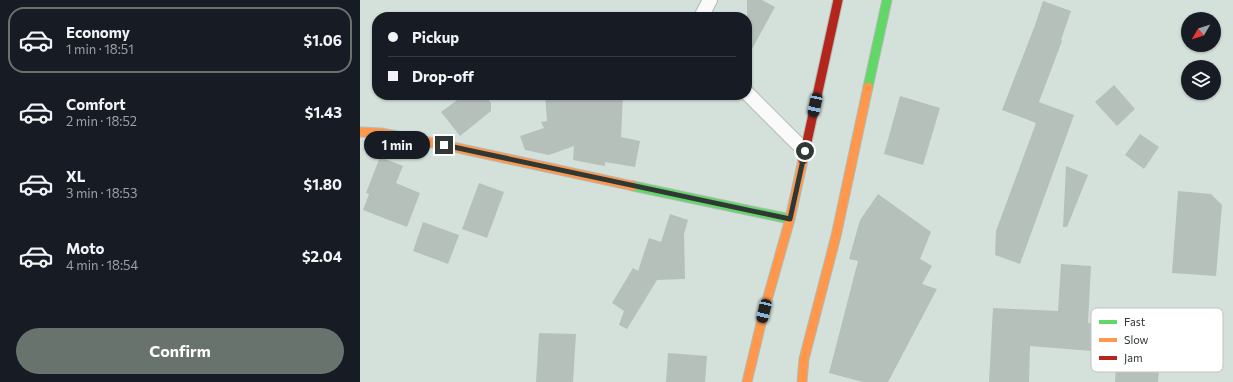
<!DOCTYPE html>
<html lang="en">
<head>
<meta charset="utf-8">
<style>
	:root { --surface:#171b24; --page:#20242c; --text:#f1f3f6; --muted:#9ea1a6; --line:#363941; --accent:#69736e }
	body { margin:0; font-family:Commissioner,sans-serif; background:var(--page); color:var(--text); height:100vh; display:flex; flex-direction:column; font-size:15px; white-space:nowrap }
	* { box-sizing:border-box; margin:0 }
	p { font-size:13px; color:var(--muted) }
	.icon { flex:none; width:22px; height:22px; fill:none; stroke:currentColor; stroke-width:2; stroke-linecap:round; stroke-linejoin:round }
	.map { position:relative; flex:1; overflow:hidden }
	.details { display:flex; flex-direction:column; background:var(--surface); width:360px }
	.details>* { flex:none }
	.top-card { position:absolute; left:12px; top:12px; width:380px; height:88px; border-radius:16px; box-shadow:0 1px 3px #0004; display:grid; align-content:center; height:88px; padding:0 16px; background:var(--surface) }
	.needle { width:26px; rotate:231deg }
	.tools { position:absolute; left:821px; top:12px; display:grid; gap:8px }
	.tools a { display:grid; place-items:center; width:40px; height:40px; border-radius:50%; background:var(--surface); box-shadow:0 1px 3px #0004; font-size:20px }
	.end { position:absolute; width:18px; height:18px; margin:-9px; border:5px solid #2f3834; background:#fff; box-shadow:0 0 0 2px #fff }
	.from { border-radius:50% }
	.bubble { position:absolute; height:28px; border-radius:14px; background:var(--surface); box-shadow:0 1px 3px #0004; font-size:13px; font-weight:700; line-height:28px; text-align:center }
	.car { position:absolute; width:12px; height:24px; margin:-12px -6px; border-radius:5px; box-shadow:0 0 3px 1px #0007; background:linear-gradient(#222 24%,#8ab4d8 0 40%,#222 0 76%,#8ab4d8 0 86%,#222 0) }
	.top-card b { display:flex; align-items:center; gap:14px; height:38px; font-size:15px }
	.top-card b+b { border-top:1px solid var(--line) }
	.top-card i { width:10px; height:10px; background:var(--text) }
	ul { padding:7px 0 0; list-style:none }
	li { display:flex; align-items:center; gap:12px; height:66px; margin:0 8px 6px; padding:0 8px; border:2px solid transparent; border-radius:16px }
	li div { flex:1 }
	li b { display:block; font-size:15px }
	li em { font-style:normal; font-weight:700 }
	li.selected { border-color:var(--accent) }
	li>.icon { width:36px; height:36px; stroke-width:1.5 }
	.cta { display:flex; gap:8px; margin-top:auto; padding:8px 16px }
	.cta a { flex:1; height:46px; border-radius:24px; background:var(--accent); color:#fff; font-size:16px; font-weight:700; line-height:46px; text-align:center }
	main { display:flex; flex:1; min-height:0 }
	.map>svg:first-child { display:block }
	.building { fill:#b6c0bb }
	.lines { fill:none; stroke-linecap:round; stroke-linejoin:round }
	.lane-casing { stroke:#b2bcb7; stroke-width:16 }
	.fast-casing { stroke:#b2bcb7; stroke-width:11 }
	.slow-casing { stroke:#b2bcb7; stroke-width:11 }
	.jam-casing { stroke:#b2bcb7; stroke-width:11 }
	.lane { stroke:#f9faf9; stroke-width:14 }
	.fast { stroke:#63d668; stroke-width:9 }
	.slow { stroke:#ff974d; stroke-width:9 }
	.jam { stroke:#b3261e; stroke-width:9 }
	.route { stroke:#2f3834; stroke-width:5 }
	.key { fill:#fff; stroke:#c1c3c2; stroke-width:1 }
	.key-label { font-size:11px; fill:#2f3834 }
</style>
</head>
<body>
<main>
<section class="details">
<ul>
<li class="selected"><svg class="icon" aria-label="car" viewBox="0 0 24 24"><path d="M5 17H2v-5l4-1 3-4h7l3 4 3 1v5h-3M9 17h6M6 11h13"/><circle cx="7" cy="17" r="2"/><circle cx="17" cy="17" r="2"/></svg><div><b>Economy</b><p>1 min · 18:51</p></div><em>$1.06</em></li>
<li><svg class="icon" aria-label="car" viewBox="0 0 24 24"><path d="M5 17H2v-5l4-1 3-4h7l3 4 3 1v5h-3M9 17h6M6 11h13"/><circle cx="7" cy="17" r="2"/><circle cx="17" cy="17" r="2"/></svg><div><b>Comfort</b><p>2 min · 18:52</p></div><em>$1.43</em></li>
<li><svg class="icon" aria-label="car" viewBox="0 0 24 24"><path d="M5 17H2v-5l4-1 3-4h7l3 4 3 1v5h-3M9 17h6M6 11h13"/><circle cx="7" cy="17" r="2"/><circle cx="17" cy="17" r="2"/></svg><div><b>XL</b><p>3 min · 18:53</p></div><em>$1.80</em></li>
<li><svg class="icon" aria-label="car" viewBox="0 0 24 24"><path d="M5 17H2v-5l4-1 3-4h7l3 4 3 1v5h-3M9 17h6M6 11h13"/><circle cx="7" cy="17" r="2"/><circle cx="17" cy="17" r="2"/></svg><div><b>Moto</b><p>4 min · 18:54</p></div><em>$2.04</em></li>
</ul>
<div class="cta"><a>Confirm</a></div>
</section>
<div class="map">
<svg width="873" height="382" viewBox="0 0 873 382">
	<rect width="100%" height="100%" fill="#d4e0da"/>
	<g class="building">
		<polygon points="387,0 402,0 415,7 387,58"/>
		<polygon points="683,1 711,11 701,40 702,41 679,102 714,115 660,264 635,255 636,231 676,123 642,110 675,25"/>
		<polygon points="754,85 775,109 757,126 735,102"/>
		<polygon points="104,95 125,95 131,103 131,111 100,136 81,112"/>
		<polygon points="185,95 263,95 261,137 280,141 275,167 245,162 245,166 239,165 213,160 214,146 189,155 165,150 160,136 184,128 181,122 187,121"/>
		<polygon points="540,96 580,108 563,165 524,154"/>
		<polygon points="780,134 799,147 784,169 765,155"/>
		<polygon points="20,157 43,166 36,183 60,193 47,227 3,210 9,194 6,193"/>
		<polygon points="706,166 728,175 707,227 703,227"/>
		<polygon points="119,183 144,192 127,238 102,229"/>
		<polygon points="818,191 851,194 862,205 856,276 812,273"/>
		<polygon points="518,194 571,232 560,259 572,266 562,284 577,289 528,382 503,382 469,373 498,261 489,259 500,220"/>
		<polygon points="310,214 328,220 324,234 325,279 297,280 267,329 259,325 264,311 252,303 273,268 278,271 289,238 301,242"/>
		<polygon points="63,222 99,235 88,264 53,251"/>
		<polygon points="701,264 731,266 728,323 802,330 798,382 755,382 757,353 670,346 669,382 629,382 633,308 698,311"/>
		<polygon points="179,333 216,334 213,382 176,382"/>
		<polygon points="308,353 347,356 345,382 306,382"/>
	</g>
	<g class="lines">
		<g class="lane-casing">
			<g id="lane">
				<polyline points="341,17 350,0"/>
				<polyline points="387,93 445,151"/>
			</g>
		</g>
		<g class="fast-casing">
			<g id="fast">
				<polyline points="508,87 527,0"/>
				<polyline points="273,186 430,219"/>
			</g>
		</g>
		<g class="slow-casing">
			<g id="slow">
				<polyline points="0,132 21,133 84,145 273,186"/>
				<polyline points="387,382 404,311 430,219 443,160"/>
				<polyline points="442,382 444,359 476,236 508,87"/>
			</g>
		</g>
		<g class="jam-casing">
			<polyline id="jam" points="443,160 478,0"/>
		</g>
		<use href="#lane" class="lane"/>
		<use href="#fast" class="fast"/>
		<use href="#slow" class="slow"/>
		<use href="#jam" class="jam"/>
	</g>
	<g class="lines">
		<polyline class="route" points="84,145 430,219 445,151"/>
	</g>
	<rect x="731" y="308" width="132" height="64" rx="6" class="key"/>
	<rect x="739" y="320" width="18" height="4" fill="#63d668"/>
	<rect x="739" y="338" width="18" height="4" fill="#ff974d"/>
	<rect x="739" y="356" width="18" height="4" fill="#b3261e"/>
	<g class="key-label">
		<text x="764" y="326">Fast</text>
		<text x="764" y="344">Slow</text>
		<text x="764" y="362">Jam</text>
	</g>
</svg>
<div class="tools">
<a><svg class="needle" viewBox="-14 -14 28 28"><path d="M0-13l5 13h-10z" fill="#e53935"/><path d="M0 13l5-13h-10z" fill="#9ea1a6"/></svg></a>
<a><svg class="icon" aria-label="layers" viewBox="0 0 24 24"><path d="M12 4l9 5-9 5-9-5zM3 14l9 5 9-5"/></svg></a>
</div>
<i class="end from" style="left:445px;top:151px"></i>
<i class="end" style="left:84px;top:145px"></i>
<div class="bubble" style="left:4px;top:131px;width:66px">1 min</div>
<i class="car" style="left:455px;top:105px;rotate:192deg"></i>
<i class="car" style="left:404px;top:311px;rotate:193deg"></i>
<div class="top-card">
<b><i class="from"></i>Pickup</b>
<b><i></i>Drop-off</b>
</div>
</div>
</main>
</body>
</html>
